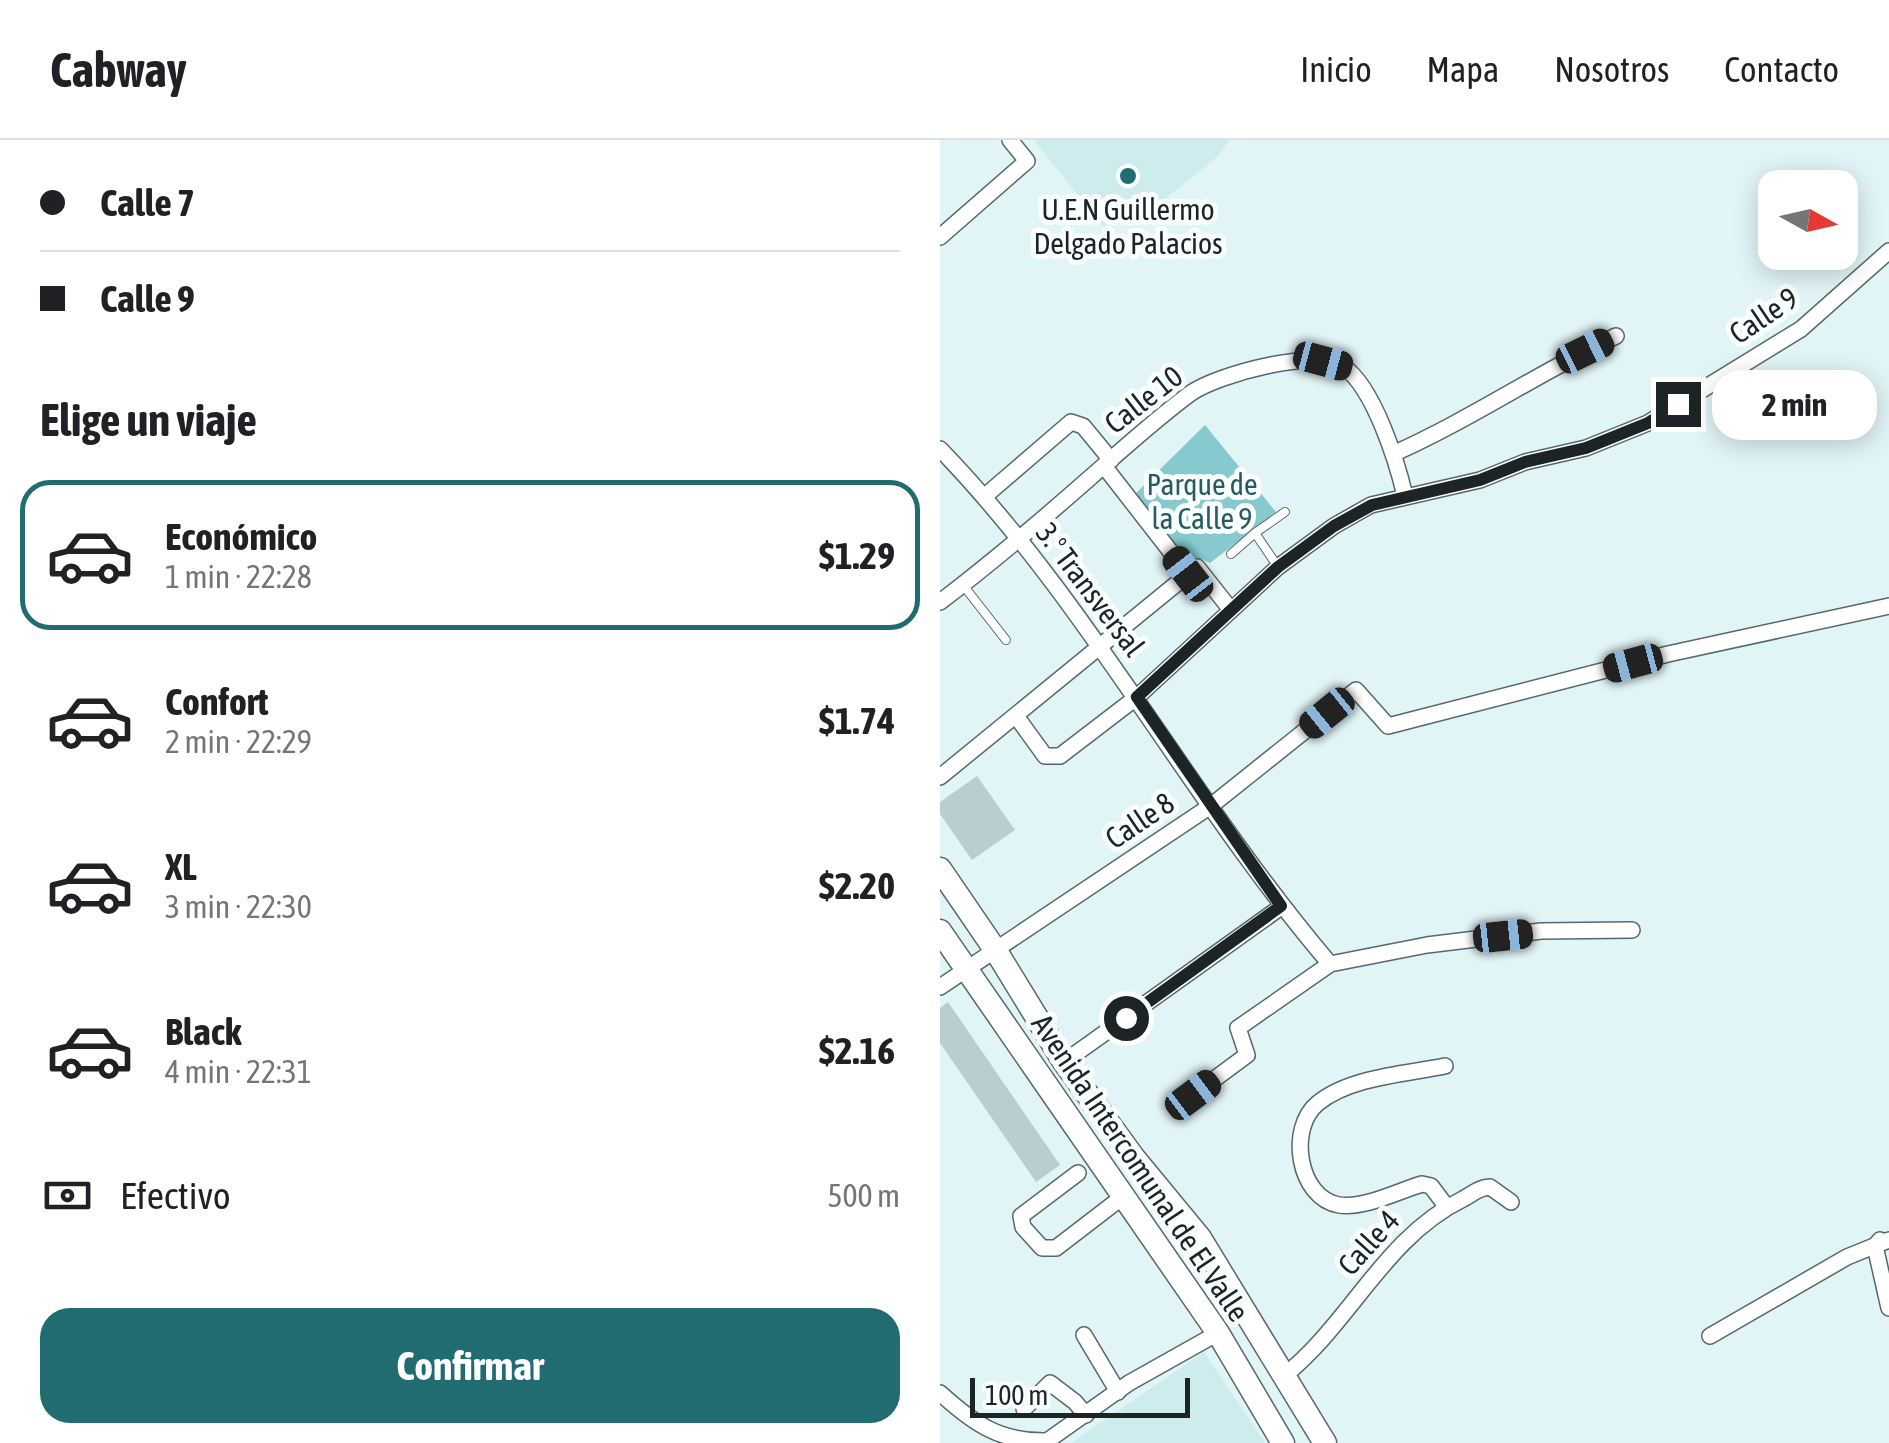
<!DOCTYPE html>
<html lang="es">
<head>
<meta charset="utf-8">
<style>
	:root { --surface:#fff; --page:#f6f6f6; --text:#202124; --muted:#757577; --line:#e0e0e0; --accent:#206c71 }
	body { margin:0; font-family:"Asap Condensed",sans-serif; background:var(--page); color:var(--text); height:100vh; display:flex; flex-direction:column; font-size:38px; white-space:nowrap }
	* { box-sizing:border-box; margin:0 }
	p { font-size:32px; color:var(--muted) }
	.icon { flex:none; width:55px; height:55px; fill:none; stroke:currentColor; stroke-width:2; stroke-linecap:round; stroke-linejoin:round }
	.map { position:relative; flex:1; overflow:hidden }
	.sheet { display:flex; flex-direction:column; background:var(--surface); width:940px }
	.sheet>* { flex:none }
	.hud { display:grid; align-content:center; height:220px; padding:0 40px; background:var(--surface) }
	.needle { width:65px; rotate:98deg }
	.tools { position:absolute; left:818px; top:30px; display:grid; gap:20px }
	.tools a { display:grid; place-items:center; width:100px; height:100px; border-radius:20px; background:var(--surface); box-shadow:0 5px 25px #0003; font-size:50px }
	.scale { position:absolute; left:30px; bottom:25px; width:220px; box-sizing:border-box; padding-left:10px; border:5px solid #1d2425; border-top:0; font-size:28px; line-height:35px; white-space:nowrap; color:#1d2425; -webkit-text-stroke:8px #fafefe; paint-order:stroke }
	.end { position:absolute; width:45px; height:45px; margin:-22px; border:12px solid #1d2425; background:#fff; box-shadow:0 0 0 5px #fff }
	.from { border-radius:50% }
	.bubble { position:absolute; height:70px; border-radius:30px; background:var(--surface); box-shadow:0 5px 25px #0003; font-size:32px; font-weight:700; line-height:70px; text-align:center }
	.car { position:absolute; width:30px; height:60px; margin:-30px -15px; border-radius:12px; box-shadow:0 0 8px 2px #0007; background:linear-gradient(#222 24%,#8ab4d8 0 40%,#222 0 76%,#8ab4d8 0 86%,#222 0) }
	.hud b { display:flex; align-items:center; gap:35px; height:95px; font-size:38px }
	.hud b+b { border-top:2px solid var(--line) }
	.hud i { width:25px; height:25px; background:var(--text) }
	ul { padding:0; list-style:none }
	li { display:flex; align-items:center; gap:30px; height:150px; margin:0 20px 15px; padding:0 20px; border:5px solid transparent; border-radius:30px }
	li div { flex:1 }
	li b { display:block; font-size:38px }
	li em { font-style:normal; font-weight:700 }
	li.on { border-color:var(--accent) }
	li>.icon { width:90px; height:90px; stroke-width:1.5 }
	h2 { padding:0 40px; font-size:45px; line-height:120px }
	.pay { display:flex; align-items:center; gap:25px; height:110px; padding:0 40px; font-size:38px }
	.pay p { margin-inline-start:auto }
	.action { display:flex; gap:20px; margin-top:auto; padding:20px 40px }
	.action a { flex:1; height:115px; border-radius:30px; background:var(--accent); color:#fff; font-size:40px; font-weight:700; line-height:115px; text-align:center }
	header { display:flex; align-items:center; gap:60px; box-sizing:border-box; height:140px; padding:0 50px; background:var(--surface); border-bottom:2px solid var(--line) }
	header strong { font-size:48px }
	nav { display:flex; gap:55px; margin-inline-start:auto; font-size:35px }
	main { display:flex; flex:1; min-height:0 }
	.map>svg:first-child { display:block }
	.built { fill:#ceebee }
	.green { fill:#86cacf }
	.building { fill:#bbcecf }
	.lines { fill:none; stroke-linecap:round; stroke-linejoin:round }
	.service-casing { stroke:#57686a; stroke-width:10 }
	.minor-casing { stroke:#57686a; stroke-width:18 }
	.secondary-casing { stroke:#57686a; stroke-width:25 }
	.service { stroke:#fff; stroke-width:8 }
	.minor { stroke:#fff; stroke-width:15 }
	.secondary { stroke:#fff; stroke-width:22 }
	.route { stroke:#1d2425; stroke-width:12 }
	.poi-dot { fill:#206c71; stroke:#fafefe; stroke-width:4 }
	.labels { text-anchor:middle; stroke-width:10; stroke-linejoin:round; paint-order:stroke }
	.poi-label { font-size:30px; fill:#1d2425; stroke:#fafefe }
	.street-label { font-size:30px; fill:#1d2425; stroke:#fafefe }
	.park-label { font-size:30px; fill:#255c60; stroke:#fafefe }
</style>
</head>
<body>
<header>
<strong>Cabway</strong>
<nav><a>Inicio</a><a>Mapa</a><a>Nosotros</a><a>Contacto</a></nav>
</header>
<main>
<section class="sheet">
<div class="hud">
<b><i class="from"></i>Calle 7</b>
<b><i></i>Calle 9</b>
</div>
<h2>Elige un viaje</h2>
<ul>
<li class="on"><svg class="icon" aria-label="car" viewBox="0 0 24 24"><path d="M5 17H2v-5l4-1 3-4h7l3 4 3 1v5h-3M9 17h6M6 11h13"/><circle cx="7" cy="17" r="2"/><circle cx="17" cy="17" r="2"/></svg><div><b>Económico</b><p>1 min · 22:28</p></div><em>$1.29</em></li>
<li><svg class="icon" aria-label="car" viewBox="0 0 24 24"><path d="M5 17H2v-5l4-1 3-4h7l3 4 3 1v5h-3M9 17h6M6 11h13"/><circle cx="7" cy="17" r="2"/><circle cx="17" cy="17" r="2"/></svg><div><b>Confort</b><p>2 min · 22:29</p></div><em>$1.74</em></li>
<li><svg class="icon" aria-label="car" viewBox="0 0 24 24"><path d="M5 17H2v-5l4-1 3-4h7l3 4 3 1v5h-3M9 17h6M6 11h13"/><circle cx="7" cy="17" r="2"/><circle cx="17" cy="17" r="2"/></svg><div><b>XL</b><p>3 min · 22:30</p></div><em>$2.20</em></li>
<li><svg class="icon" aria-label="car" viewBox="0 0 24 24"><path d="M5 17H2v-5l4-1 3-4h7l3 4 3 1v5h-3M9 17h6M6 11h13"/><circle cx="7" cy="17" r="2"/><circle cx="17" cy="17" r="2"/></svg><div><b>Black</b><p>4 min · 22:31</p></div><em>$2.16</em></li>
</ul>
<div class="pay"><svg class="icon" aria-label="cash" viewBox="0 0 24 24"><path d="M3 7h18v10H3z"/><circle cx="12" cy="12" r="2"/></svg>Efectivo<p>500 m</p></div>
<div class="action"><a>Confirmar</a></div>
</section>
<div class="map">
<svg width="949" height="1303" viewBox="0 0 949 1303">
	<rect width="100%" height="100%" fill="#e1f4f6"/>
	<g class="built">
		<polygon points="94,0 289,0 278,16 216,66 163,86"/>
		<polygon points="264,1212 325,1303 131,1303"/>
	</g>
	<polygon class="green" points="265,285 336,372 270,423 262,419 248,423 191,358"/>
	<g class="building">
		<polygon points="37,636 75,690 32,720 0,674 0,662"/>
		<polygon points="8,862 120,1025 96,1042 0,903 0,868"/>
	</g>
	<g class="lines">
		<g class="service-casing">
			<g id="service">
				<polyline points="315,393 345,372"/>
				<polyline points="291,414 315,393 338,427"/>
				<polyline points="23,445 66,500"/>
			</g>
		</g>
		<g class="minor-casing">
			<g id="minor">
				<polyline points="0,97 87,21 70,0"/>
				<path d="M 0,309 C 150,464 250,660 390,824"/>
				<path d="M 455,313 C 531,279 600,232 676,196"/>
				<polyline points="164,326 248,434"/>
				<polyline points="45,356 131,282 143,286 171,320"/>
				<path d="M 0,462 C 53,422 102,380 152,336 C 184,308 217,278 251,253 C 279,234 375,208 404,227 C 434,248 457,322 465,356"/>
				<polyline points="76,576 105,616 120,616 197,557 338,427 394,386 431,365 540,340 585,322 646,308 708,283 861,189 949,111"/>
				<polyline points="0,637 257,427 291,470"/>
				<polyline points="0,847 272,665 416,550 448,586 728,514 949,466"/>
				<polyline points="124,922 341,767"/>
				<path d="M 505,926 C 465,934 410,937 378,963 C 347,988 358,1058 399,1065 C 424,1069 458,1051 482,1044 L 491,1046 L 506,1066"/>
				<polyline points="253,955 307,915 298,888 390,824 487,805 601,791 692,790"/>
				<polyline points="138,1033 81,1076 83,1087 102,1108 116,1108 185,1055"/>
				<polyline points="940,1100 935,1106 949,1168"/>
				<polyline points="144,1195 178,1252"/>
				<polyline points="770,1196 907,1117 949,1100"/>
				<path d="M 345,1235 C 411,1182 445,1097 523,1059 C 534,1053 538,1048 550,1047 L 571,1062"/>
				<path d="M 0,1253 C 34,1284 60,1302 107,1301"/>
				<polyline points="84,1269 110,1243 135,1262 146,1275"/>
				<polyline points="107,1301 189,1243 278,1193"/>
			</g>
		</g>
		<g class="secondary-casing">
			<g id="secondary">
				<polyline points="0,729 56,811 124,922 194,1018 260,1098 385,1303"/>
				<polyline points="0,791 278,1193 343,1303"/>
			</g>
		</g>
		<use href="#service" class="service"/>
		<use href="#minor" class="minor"/>
		<use href="#secondary" class="secondary"/>
	</g>
	<g class="lines">
		<polyline class="route" points="186,878 341,766 197,557 338,427 394,386 432,365 540,340 585,322 646,308 708,283 738,264"/>
	</g>
	<circle class="poi-dot" cx="188" cy="36" r="10"/>
	<g class="labels">
		<g class="poi-label">
			<text x="188" y="80">U.E.N Guillermo<tspan x="188" dy="34">Delgado Palacios</tspan></text>
		</g>
		<g class="street-label">
			<text transform="translate(824 176) rotate(-34)" y="10">Calle 9</text>
			<text transform="translate(204 260) rotate(-38)" y="10">Calle 10</text>
			<text transform="translate(150 450) rotate(53)" y="10">3.° Transversal</text>
			<text transform="translate(200 681) rotate(-34)" y="10">Calle 8</text>
			<text transform="translate(200 1028) rotate(56)" y="10">Avenida Intercomunal de El Valle</text>
			<text transform="translate(429 1103) rotate(-48)" y="10">Calle 4</text>
		</g>
		<g class="park-label">
			<text x="262" y="355">Parque de<tspan x="262" dy="34">la Calle 9</tspan></text>
		</g>
	</g>
</svg>
<div class="tools">
<a><svg class="needle" viewBox="-14 -14 28 28"><path d="M0-13l5 13h-10z" fill="#e53935"/><path d="M0 13l5-13h-10z" fill="#757577"/></svg></a>
</div>
<div class="scale">100 m</div>
<i class="end from" style="left:186px;top:878px"></i>
<i class="end" style="left:738px;top:264px"></i>
<div class="bubble" style="left:772px;top:230px;width:165px">2 min</div>
<i class="car" style="left:645px;top:211px;rotate:64deg"></i>
<i class="car" style="left:383px;top:221px;rotate:105deg"></i>
<i class="car" style="left:248px;top:434px;rotate:322deg"></i>
<i class="car" style="left:693px;top:523px;rotate:255deg"></i>
<i class="car" style="left:387px;top:573px;rotate:231deg"></i>
<i class="car" style="left:563px;top:796px;rotate:84deg"></i>
<i class="car" style="left:253px;top:955px;rotate:53deg"></i>
</div>
</main>
</body>
</html>
